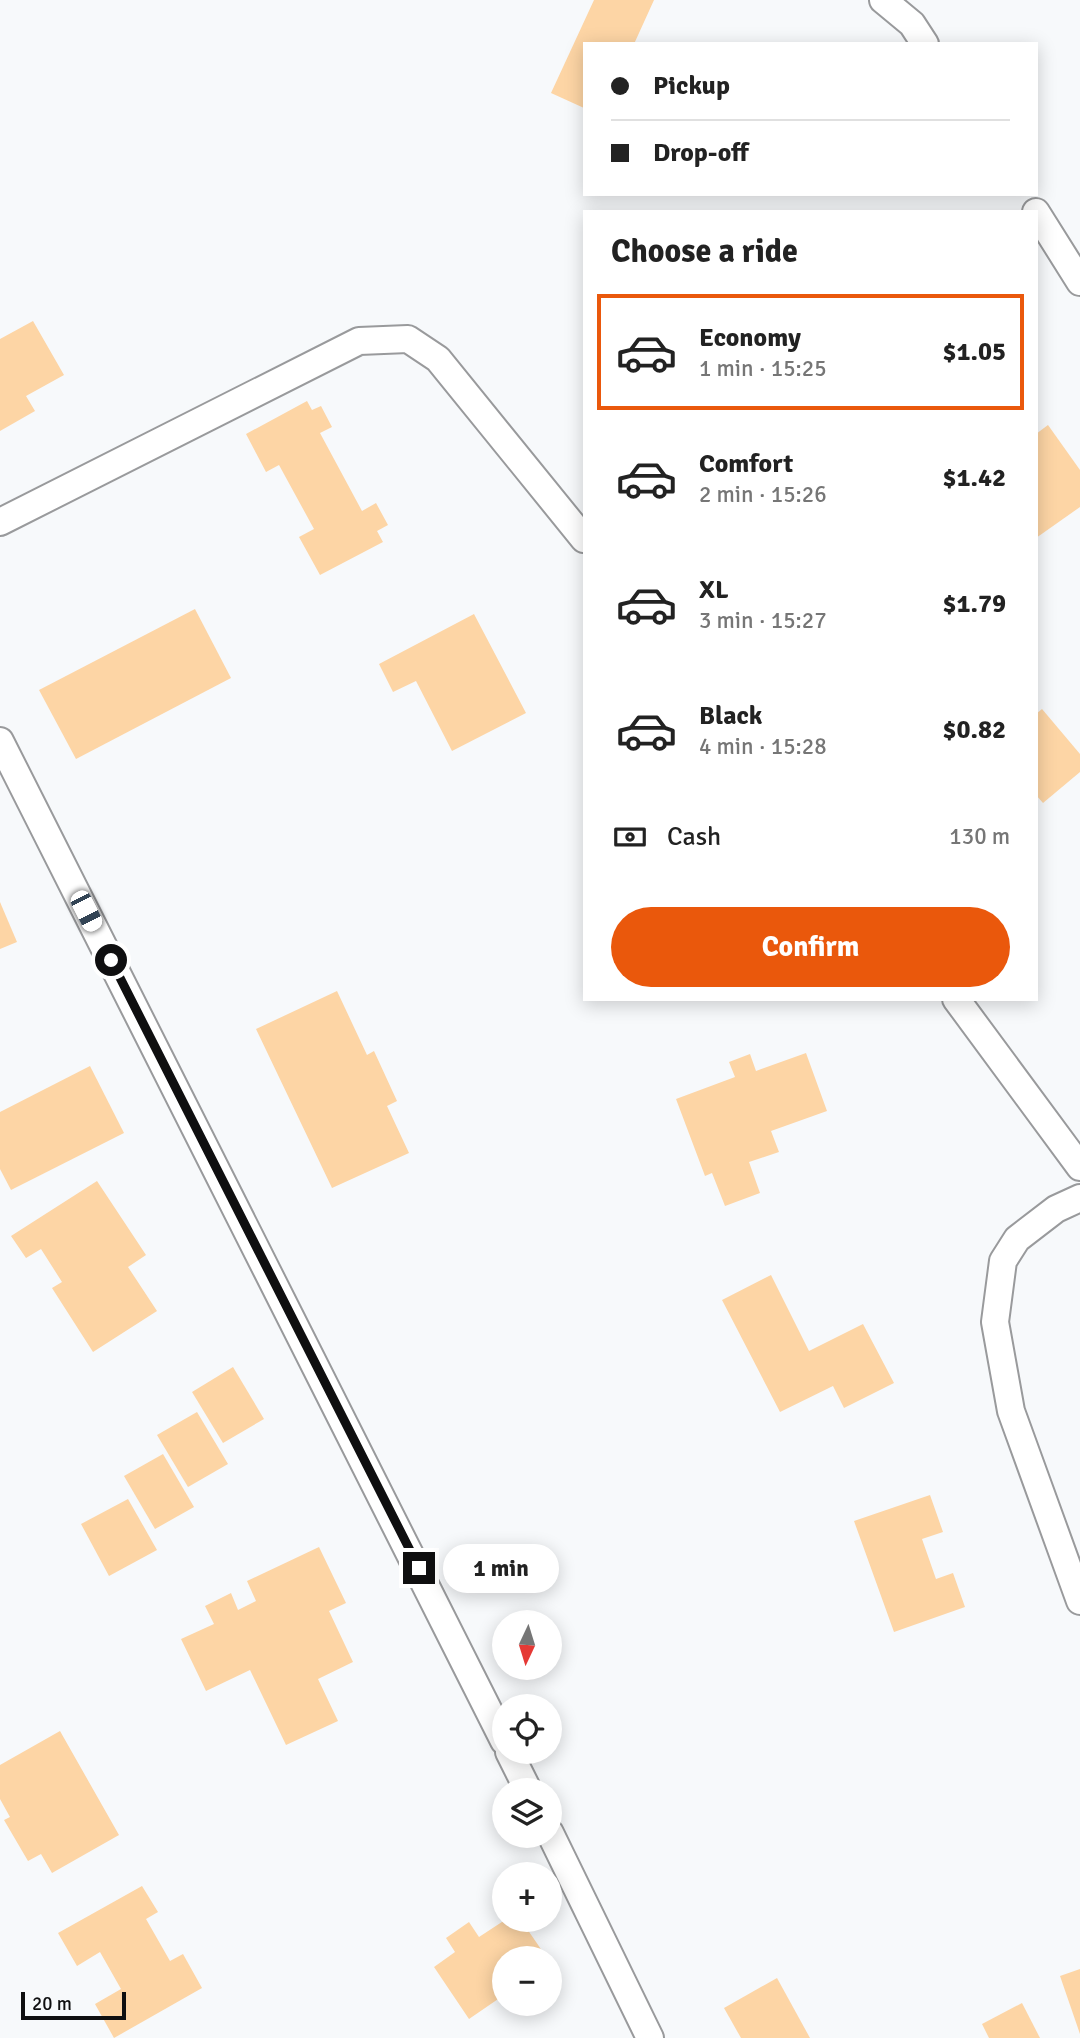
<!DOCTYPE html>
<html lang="en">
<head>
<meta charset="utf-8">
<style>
	:root { --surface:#fff; --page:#f2f2f2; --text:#222; --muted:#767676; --line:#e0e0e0; --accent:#ea580c }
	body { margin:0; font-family:Signika,sans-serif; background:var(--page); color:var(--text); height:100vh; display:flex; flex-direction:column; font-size:26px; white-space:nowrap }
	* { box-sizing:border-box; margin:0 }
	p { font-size:23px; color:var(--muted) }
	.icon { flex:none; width:38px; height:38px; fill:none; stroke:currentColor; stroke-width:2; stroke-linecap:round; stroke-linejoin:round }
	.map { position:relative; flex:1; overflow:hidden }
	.drawer { position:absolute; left:583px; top:210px; width:455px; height:791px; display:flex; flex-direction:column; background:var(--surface); border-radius:0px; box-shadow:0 4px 18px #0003 }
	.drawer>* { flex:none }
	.banner { position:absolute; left:583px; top:42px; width:455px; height:154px; border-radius:0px; box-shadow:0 4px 18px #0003; display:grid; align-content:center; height:154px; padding:0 28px; background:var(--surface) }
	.needle { width:46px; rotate:184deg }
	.controls { position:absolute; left:492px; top:1610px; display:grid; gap:14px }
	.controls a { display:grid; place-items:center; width:70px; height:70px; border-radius:50%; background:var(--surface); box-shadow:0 4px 18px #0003; font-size:35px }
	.scale { position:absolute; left:21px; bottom:18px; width:105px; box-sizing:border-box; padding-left:7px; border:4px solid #0f0f10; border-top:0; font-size:19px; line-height:24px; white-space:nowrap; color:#0f0f10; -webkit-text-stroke:5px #f7f9fb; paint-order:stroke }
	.end { position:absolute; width:32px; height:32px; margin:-16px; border:9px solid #0f0f10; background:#fff; box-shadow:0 0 0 4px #fff }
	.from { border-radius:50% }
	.bubble { position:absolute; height:49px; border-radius:24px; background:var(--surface); box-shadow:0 4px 18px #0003; font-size:23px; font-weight:800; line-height:49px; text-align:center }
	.car { position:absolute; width:21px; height:42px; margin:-21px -10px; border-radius:9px; box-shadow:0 0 5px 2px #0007; background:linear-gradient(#fff 24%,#345 0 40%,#fff 0 76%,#345 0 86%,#fff 0) }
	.banner b { display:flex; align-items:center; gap:24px; height:66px; font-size:26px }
	.banner b+b { border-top:2px solid var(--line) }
	.banner i { width:18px; height:18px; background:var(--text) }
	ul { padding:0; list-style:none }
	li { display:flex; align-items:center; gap:21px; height:116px; margin:0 14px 10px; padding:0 14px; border:4px solid transparent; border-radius:0px }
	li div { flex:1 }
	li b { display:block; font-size:26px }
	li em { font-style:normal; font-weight:800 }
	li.selected { border-color:var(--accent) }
	li>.icon { width:63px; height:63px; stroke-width:1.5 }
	h2 { padding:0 28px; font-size:32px; line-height:84px }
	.pay { display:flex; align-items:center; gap:18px; height:77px; padding:0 28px; font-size:26px }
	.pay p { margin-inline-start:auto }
	.action { display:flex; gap:14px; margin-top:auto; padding:14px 28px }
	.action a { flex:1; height:80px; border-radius:42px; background:var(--accent); color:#fff; font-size:28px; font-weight:800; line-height:80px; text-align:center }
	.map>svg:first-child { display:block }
	.building { fill:#fdd5a5 }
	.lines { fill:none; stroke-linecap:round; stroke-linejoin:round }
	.street-casing { stroke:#999a9c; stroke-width:30 }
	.street { stroke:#fff; stroke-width:26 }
	.route { stroke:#0f0f10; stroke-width:9 }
</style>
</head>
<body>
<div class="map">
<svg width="1080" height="2038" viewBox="0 0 1080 2038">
	<rect width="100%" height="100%" fill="#f7f9fb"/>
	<g class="building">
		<polygon points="594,0 654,0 634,44 584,44 584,108 551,93"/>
		<polygon points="33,321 64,375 26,396 35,411 0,431 0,339"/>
		<polygon points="307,401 312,410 321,406 332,427 320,433 362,511 376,503 388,525 377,531 383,542 320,575 299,537 314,529 279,465 266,472 246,434"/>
		<polygon points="1048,425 1080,470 1080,507 1036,538 1036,434"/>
		<polygon points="195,609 231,678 76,759 39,690"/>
		<polygon points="474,614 526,713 452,751 416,681 393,692 379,664"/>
		<polygon points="1042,709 1080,754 1080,772 1043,803 1036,795 1036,714"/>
		<polygon points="0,902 17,942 0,949"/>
		<polygon points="337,991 367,1055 374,1051 397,1101 387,1106 409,1153 332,1188 256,1029"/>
		<polygon points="806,1053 827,1111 771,1131 779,1152 749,1162 760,1193 725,1206 712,1173 705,1176 676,1099 735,1077 729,1062 750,1054 756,1071"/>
		<polygon points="90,1066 124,1133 11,1190 0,1169 0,1112"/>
		<polygon points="97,1181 146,1255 128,1267 157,1311 93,1352 52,1288 62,1282 41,1249 26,1258 11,1236"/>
		<polygon points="771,1275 809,1351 863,1324 894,1383 844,1408 833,1386 780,1412 722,1300"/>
		<polygon points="233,1367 264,1419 223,1443 192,1392"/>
		<polygon points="197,1412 228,1464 188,1487 157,1435"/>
		<polygon points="163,1454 194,1507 155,1529 124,1476"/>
		<polygon points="930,1495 943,1532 922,1539 936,1579 953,1573 965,1607 894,1632 854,1521"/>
		<polygon points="128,1499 157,1550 109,1576 81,1524"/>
		<polygon points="319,1547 346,1603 329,1611 353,1662 318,1679 338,1721 286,1745 250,1670 206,1691 181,1639 214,1624 205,1606 231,1593 238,1610 256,1601 247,1581"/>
		<polygon points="60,1731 119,1835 52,1873 41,1854 28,1861 4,1820 10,1817 0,1799 0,1765"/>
		<polygon points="142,1886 158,1912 146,1919 170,1961 183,1954 202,1988 114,2038 95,2004 121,1989 100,1952 77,1966 58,1933"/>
		<polygon points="505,1920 521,1920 547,1958 504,1958 504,1995 469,2019 434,1967 455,1952 446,1938 469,1922 479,1937"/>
		<polygon points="1080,1969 1080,2034 1060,1976"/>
		<polygon points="777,1978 810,2038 741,2038 724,2008"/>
		<polygon points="1022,2003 1040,2038 989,2038 982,2024"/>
	</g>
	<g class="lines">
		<g class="street-casing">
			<g id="street">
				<polyline points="883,0 912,24 925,44"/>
				<polyline points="1036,212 1080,282"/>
				<polyline points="0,522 359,341 408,339 438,359 584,539"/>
				<polyline points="0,741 504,1741"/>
				<polyline points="956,999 1080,1167"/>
				<polyline points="1080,1198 1056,1209 1017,1239 1003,1261 995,1322 1011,1411 1080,1601"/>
				<polyline points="509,1752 528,1790"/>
				<polyline points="550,1833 650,2038"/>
			</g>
		</g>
		<use href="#street" class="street"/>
	</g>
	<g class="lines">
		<polyline class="route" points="111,960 419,1568"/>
	</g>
</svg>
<div class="controls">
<a><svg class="needle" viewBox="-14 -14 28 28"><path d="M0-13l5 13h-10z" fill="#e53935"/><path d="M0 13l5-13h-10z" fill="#767676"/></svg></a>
<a><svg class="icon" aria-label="locate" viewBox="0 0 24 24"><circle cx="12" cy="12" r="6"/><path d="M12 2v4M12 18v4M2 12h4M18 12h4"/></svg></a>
<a><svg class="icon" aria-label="layers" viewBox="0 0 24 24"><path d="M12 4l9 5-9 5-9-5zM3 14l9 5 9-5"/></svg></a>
<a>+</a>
<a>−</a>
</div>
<div class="scale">20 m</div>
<i class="end from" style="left:111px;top:960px"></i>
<i class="end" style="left:419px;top:1568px"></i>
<div class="bubble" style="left:443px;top:1544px;width:116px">1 min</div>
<i class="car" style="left:86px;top:911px;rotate:153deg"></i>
<div class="banner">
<b><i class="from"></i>Pickup</b>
<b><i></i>Drop-off</b>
</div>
<section class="drawer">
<h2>Choose a ride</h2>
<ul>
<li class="selected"><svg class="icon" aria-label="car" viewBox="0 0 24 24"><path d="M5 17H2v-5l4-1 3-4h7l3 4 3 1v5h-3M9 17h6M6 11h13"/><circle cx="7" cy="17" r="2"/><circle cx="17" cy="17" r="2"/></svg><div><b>Economy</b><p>1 min · 15:25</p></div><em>$1.05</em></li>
<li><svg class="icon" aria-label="car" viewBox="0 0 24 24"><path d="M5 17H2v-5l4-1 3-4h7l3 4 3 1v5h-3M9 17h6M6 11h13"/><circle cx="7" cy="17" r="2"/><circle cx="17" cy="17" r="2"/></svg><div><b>Comfort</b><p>2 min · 15:26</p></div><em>$1.42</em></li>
<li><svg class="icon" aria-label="car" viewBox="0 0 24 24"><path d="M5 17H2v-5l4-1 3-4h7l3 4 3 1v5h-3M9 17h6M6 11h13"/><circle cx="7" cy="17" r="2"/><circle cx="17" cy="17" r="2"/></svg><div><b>XL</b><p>3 min · 15:27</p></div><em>$1.79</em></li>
<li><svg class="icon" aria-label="car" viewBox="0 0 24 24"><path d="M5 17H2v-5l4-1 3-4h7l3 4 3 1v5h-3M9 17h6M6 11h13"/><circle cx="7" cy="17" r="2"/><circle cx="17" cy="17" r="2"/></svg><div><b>Black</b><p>4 min · 15:28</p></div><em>$0.82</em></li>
</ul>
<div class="pay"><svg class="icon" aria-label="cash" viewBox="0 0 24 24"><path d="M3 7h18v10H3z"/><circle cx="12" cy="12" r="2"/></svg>Cash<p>130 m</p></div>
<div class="action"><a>Confirm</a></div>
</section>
</div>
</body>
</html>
